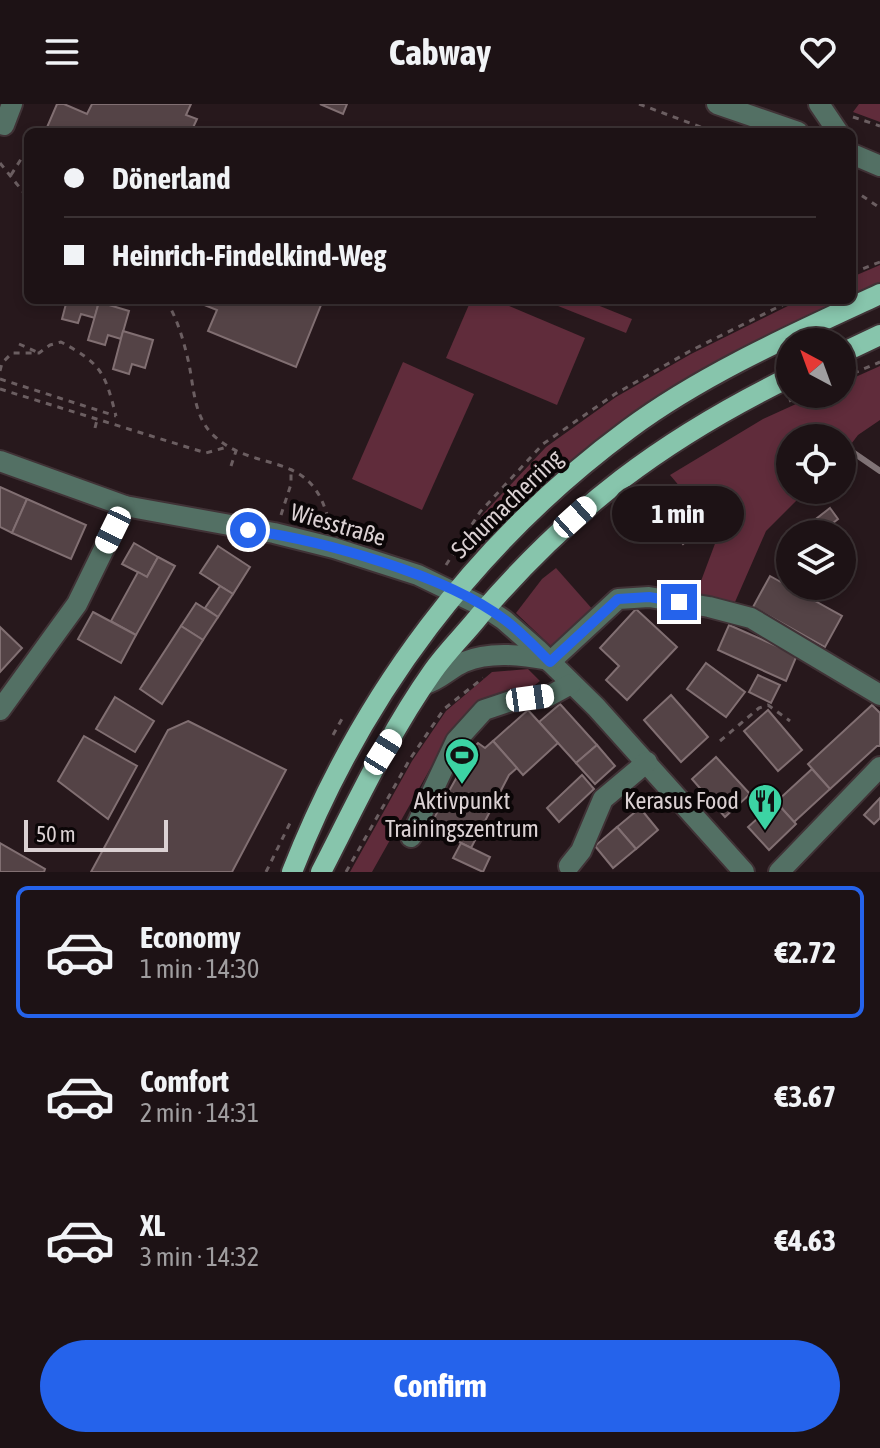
<!DOCTYPE html>
<html lang="en">
<head>
<meta charset="utf-8">
<style>
	:root { --surface:#1d1215; --page:#251b1e; --text:#f1f3f6; --muted:#a09ea0; --line:#3b3234; --accent:#2563eb }
	body { margin:0; font-family:"Asap Condensed",sans-serif; background:var(--page); color:var(--text); height:100vh; display:flex; flex-direction:column; font-size:30px; white-space:nowrap }
	* { box-sizing:border-box; margin:0 }
	p { font-size:26px; color:var(--muted) }
	.icon { flex:none; width:44px; height:44px; fill:none; stroke:currentColor; stroke-width:2; stroke-linecap:round; stroke-linejoin:round }
	.map { position:relative; height:768px; overflow:hidden }
	.side { display:flex; flex-direction:column; background:var(--surface); flex:1 }
	.side>* { flex:none }
	.hud { position:absolute; left:24px; top:24px; width:832px; height:176px; border-radius:12px; box-shadow:0 4px 12px #0003,0 0 0 2px var(--line); display:grid; align-content:center; height:176px; padding:0 40px; background:var(--surface) }
	.needle { width:52px; rotate:319deg }
	.controls { position:absolute; left:776px; top:224px; display:grid; gap:16px }
	.controls a { display:grid; place-items:center; width:80px; height:80px; border-radius:50%; background:var(--surface); box-shadow:0 4px 12px #0003,0 0 0 2px var(--line); font-size:40px }
	.scale { position:absolute; left:24px; bottom:20px; width:144px; box-sizing:border-box; padding-left:8px; border:4px solid #dbd1d3; border-top:0; font-size:22px; line-height:28px; white-space:nowrap; color:#dbd1d3; -webkit-text-stroke:6px #0b0607; paint-order:stroke }
	.end { position:absolute; width:36px; height:36px; margin:-18px; border:10px solid #2563eb; background:#fff; box-shadow:0 0 0 4px #fff }
	.from { border-radius:50% }
	.bubble { position:absolute; height:56px; border-radius:28px; background:var(--surface); box-shadow:0 4px 12px #0003,0 0 0 2px var(--line); font-size:26px; font-weight:700; line-height:56px; text-align:center }
	.car { position:absolute; width:24px; height:48px; margin:-24px -12px; border-radius:10px; box-shadow:0 0 6px 2px #0007; background:linear-gradient(#fff 24%,#345 0 40%,#fff 0 76%,#345 0 86%,#fff 0) }
	.hud b { display:flex; align-items:center; gap:28px; height:76px; font-size:30px }
	.hud b+b { border-top:2px solid var(--line) }
	.hud i { width:20px; height:20px; background:var(--text) }
	ul { padding:14px 0 0; list-style:none }
	li { display:flex; align-items:center; gap:24px; height:132px; margin:0 16px 12px; padding:0 24px; border:4px solid transparent; border-radius:12px }
	li div { flex:1 }
	li b { display:block; font-size:30px }
	li em { font-style:normal; font-weight:700 }
	li.selected { border-color:var(--accent) }
	li>.icon { width:72px; height:72px; stroke-width:1.5 }
	.button { display:flex; gap:16px; margin-top:auto; padding:16px 40px }
	.button a { flex:1; height:92px; border-radius:48px; background:var(--accent); color:#fff; font-size:32px; font-weight:700; line-height:92px; text-align:center }
	header { display:flex; justify-content:space-between; align-items:center; height:104px; padding:0 40px; background:var(--surface); font-size:36px; font-weight:700 }
	.map>svg:first-child { display:block }
	.green { fill:#602c3b }
	.building { fill:#544346; stroke:#816f72; stroke-width:2 }
	.lines { fill:none; stroke-linecap:round; stroke-linejoin:round }
	.minor-casing { stroke:#403236; stroke-width:24 }
	.major-casing { stroke:#403236; stroke-width:24 }
	.path { stroke:#6b5e61; stroke-width:3; stroke-dasharray:6 6; stroke-linecap:butt }
	.minor { stroke:#537064; stroke-width:20 }
	.major { stroke:#87c5ac; stroke-width:20 }
	.rail { stroke:#807376; stroke-width:6 }
	.route { stroke:#2563eb; stroke-width:10 }
	.labels { text-anchor:middle; stroke-width:8; stroke-linejoin:round; paint-order:stroke }
	.street-label { font-size:24px; fill:#dbd1d3; stroke:#0b0607 }
	.poi-label { font-size:24px; fill:#dbd1d3; stroke:#0b0607 }
</style>
</head>
<body>
<header><svg class="icon" aria-label="menu" viewBox="0 0 24 24"><path d="M4 6h16M4 12h16M4 18h16"/></svg>Cabway<svg class="icon" aria-label="heart" viewBox="0 0 24 24"><path d="M12 20l-8-8c-3-5 5-10 8-4 3-6 11-1 8 4z"/></svg></header>
<div class="map">
<svg width="880" height="768" viewBox="0 0 880 768">
	<rect width="100%" height="100%" fill="#27181c"/>
	<g class="green">
		<polygon points="859,0 880,0 880,18 853,8"/>
		<polygon points="880,161 880,181 852,194 852,173"/>
		<polygon points="471,196 495,196 585,234 557,301 446,254"/>
		<polygon points="543,196 585,196 632,215 626,229"/>
		<path d="M 800,196 L 847,196 L 645,303 C 583,342 526,394 477,448 L 465,437 L 483,410 L 546,343 L 616,293 L 691,250 Z"/>
		<polygon points="403,258 474,290 422,406 352,375"/>
		<polygon points="880,262 880,316 858,331 842,352 842,334 790,334 790,386 807,386 766,427 735,498 695,493 719,429 670,371 763,315 818,290 842,290 842,279"/>
		<polygon points="556,464 594,507 555,546 516,509 542,475"/>
		<polygon points="528,565 540,577 526,588 448,633 372,768 350,768 412,657 446,607 492,568"/>
	</g>
	<g class="building">
		<polygon points="57,0 64,0 87,10 92,0 191,0 186,11 197,15 191,28 45,28"/>
		<polygon points="320,0 347,0 343,10"/>
		<polygon points="67,196 99,196 95,214 81,210 78,219 62,215"/>
		<polygon points="192,196 323,196 296,263 208,227 217,206"/>
		<polygon points="99,198 129,207 121,235 108,231 105,241 88,236"/>
		<polygon points="123,227 153,236 145,264 132,260 129,270 113,265"/>
		<polygon points="0,383 27,395 12,429 0,423"/>
		<polygon points="27,395 86,421 71,455 12,429"/>
		<polygon points="830,404 838,415 819,430 807,430 803,425"/>
		<polygon points="672,406 677,412 667,421 661,415"/>
		<polygon points="677,412 689,425 675,438 663,424"/>
		<polygon points="691,419 698,427 683,440 679,435 689,425 687,423"/>
		<polygon points="134,439 158,453 147,473 122,460"/>
		<polygon points="218,442 250,463 233,490 200,469"/>
		<polygon points="158,453 175,462 136,531 111,517 138,468 147,473"/>
		<polygon points="770,472 842,512 825,543 753,503"/>
		<polygon points="220,482 233,490 218,513 205,504"/>
		<polygon points="196,499 218,513 203,536 181,522"/>
		<polygon points="636,505 677,543 627,596 606,576 619,562 600,544"/>
		<polygon points="93,508 136,531 121,559 78,535"/>
		<polygon points="729,521 797,551 786,577 718,546"/>
		<polygon points="181,522 203,536 162,600 140,585"/>
		<polygon points="0,523 22,544 0,568"/>
		<polygon points="706,559 745,588 726,613 687,585"/>
		<polygon points="758,571 780,581 771,599 749,588"/>
		<polygon points="671,591 708,633 681,658 644,616"/>
		<polygon points="115,593 154,617 135,648 96,625"/>
		<polygon points="560,600 597,641 576,659 539,618"/>
		<polygon points="872,601 880,609 880,642 877,642 830,685 808,660"/>
		<polygon points="528,606 558,639 523,671 493,637"/>
		<polygon points="768,606 802,646 778,667 744,627"/>
		<polygon points="188,617 286,666 232,768 91,768 168,626"/>
		<polygon points="84,632 137,662 108,715 58,677"/>
		<polygon points="493,637 517,664 509,671 471,744 429,723 473,644 478,639 485,644"/>
		<polygon points="597,641 615,662 595,680 576,659"/>
		<polygon points="716,653 750,690 725,713 692,675"/>
		<polygon points="812,665 830,685 794,718 776,698"/>
		<polygon points="582,671 594,685 559,718 547,704"/>
		<polygon points="880,694 880,714 874,720 864,711"/>
		<polygon points="776,698 796,720 769,746 748,723"/>
		<polygon points="640,704 658,726 636,745 617,723"/>
		<polygon points="617,723 636,745 613,764 595,742"/>
		<polygon points="0,739 45,765 44,768 0,768"/>
		<polygon points="461,739 490,753 483,768 453,754"/>
	</g>
	<g class="lines">
		<g class="minor-casing">
			<g id="minor">
				<polyline points="717,0 798,28"/>
				<polyline points="819,0 838,28"/>
				<polyline points="4,21 12,0"/>
				<polyline points="852,50 880,62"/>
				<polyline points="0,357 125,402 274,429 334,444 418,471 486,504 504,516 537,545 596,603 744,768"/>
				<polyline points="550,558 618,495 649,493 709,503 751,514 880,591"/>
				<path d="M 425,580 C 440,576 450,564 464,558 C 490,547 522,551 549,556"/>
				<polyline points="0,606 77,500 125,402"/>
				<polyline points="411,733 456,637 484,606 511,597 549,592 571,580"/>
				<polyline points="569,762 581,747 603,695 647,658"/>
				<polyline points="779,768 880,663"/>
			</g>
		</g>
		<g class="major-casing">
			<g id="major">
				<polyline points="842,249 880,231"/>
				<path d="M 292,768 C 361,591 476,438 629,325 C 703,270 796,229 880,190"/>
				<path d="M 321,768 C 356,700 389,629 433,567 C 447,547 465,530 480,511 C 573,403 662,336 790,273"/>
			</g>
		</g>
		<g class="path">
			<polyline points="639,0 714,28"/>
			<polyline points="853,13 880,22"/>
			<polyline points="0,59 28,94"/>
			<polyline points="11,71 28,44"/>
			<polyline points="852,85 880,104"/>
			<polyline points="852,169 880,158"/>
			<path d="M 166,196 C 178,216 184,238 189,260 C 194,285 194,311 212,330 C 256,373 315,341 330,424"/>
			<polyline points="19,240 39,249"/>
			<path d="M 0,267 L 2,259 L 12,249 L 39,249 L 50,241 L 61,238 C 102,260 105,269 116,312"/>
			<polyline points="842,274 880,258"/>
			<polyline points="0,275 116,312"/>
			<polyline points="0,285 206,349 227,343"/>
			<polyline points="789,297 806,290"/>
			<polyline points="95,324 97,316"/>
			<polyline points="231,362 236,347"/>
			<polyline points="281,411 291,380 291,364"/>
			<polyline points="446,461 480,408 543,340 615,290 690,247 792,196"/>
			<polyline points="333,631 343,613"/>
			<polyline points="720,637 759,604 768,601 790,617"/>
			<polyline points="266,768 291,717"/>
			<polyline points="346,768 410,655 444,605 483,574"/>
		</g>
		<use href="#minor" class="minor"/>
		<use href="#major" class="major"/>
		<polyline class="rail" points="851,347 880,367"/>
	</g>
	<g class="lines">
		<path class="route" d="M 248,426 C 321,436 446,471 505,516 C 521,528 536,544 550,558 L 618,495 L 649,493 L 679,498"/>
	</g>
	<defs>
		<g id="stadium-pin" transform="scale(1.8)"><path d="M0 17L-7.5 6A9.5 9.5 0 1 1 7.5 6Z" fill="#3cd4a4" stroke="#0b0607"/><path d="M0-5a6.5 5 0 1 0 0 10a6.5 5 0 1 0 0-10ZM-3.5-1.8h7v3.6h-7Z" fill="#111"/></g>
		<g id="restaurant-pin" transform="scale(1.8)"><path d="M0 17L-7.5 6A9.5 9.5 0 1 1 7.5 6Z" fill="#3cd4a4" stroke="#0b0607"/><path d="M-5-6h1v4h1v-4h1v4h1v-4h1v5L-1.5 .5V6h-2V.5L-5-1ZM5-6V6H3V1.5H1.5Q1.5-4 5-6Z" fill="#111"/></g>
	</defs>
	<g fill-rule="evenodd">
		<use href="#stadium-pin" x="462" y="651"/>
		<use href="#restaurant-pin" x="765" y="697"/>
	</g>
	<g class="labels">
		<g class="street-label">
			<text transform="translate(507 400) rotate(-44)" y="8">Schumacherring</text>
			<text transform="translate(338 421) rotate(16)" y="8">Wiesstraße</text>
		</g>
		<g class="poi-label">
			<text x="462" y="705">Aktivpunkt<tspan x="462" dy="28">Trainingszentrum</tspan></text>
			<text x="739" y="705" text-anchor="end">Kerasus Food</text>
		</g>
	</g>
</svg>
<div class="controls">
<a><svg class="needle" viewBox="-14 -14 28 28"><path d="M0-13l5 13h-10z" fill="#e53935"/><path d="M0 13l5-13h-10z" fill="#a09ea0"/></svg></a>
<a><svg class="icon" aria-label="locate" viewBox="0 0 24 24"><circle cx="12" cy="12" r="6"/><path d="M12 2v4M12 18v4M2 12h4M18 12h4"/></svg></a>
<a><svg class="icon" aria-label="layers" viewBox="0 0 24 24"><path d="M12 4l9 5-9 5-9-5zM3 14l9 5 9-5"/></svg></a>
</div>
<div class="scale">50 m</div>
<i class="end from" style="left:248px;top:426px"></i>
<i class="end" style="left:679px;top:498px"></i>
<div class="bubble" style="left:612px;top:382px;width:132px">1 min</div>
<i class="car" style="left:575px;top:413px;rotate:48deg"></i>
<i class="car" style="left:113px;top:426px;rotate:206deg"></i>
<i class="car" style="left:530px;top:594px;rotate:82deg"></i>
<i class="car" style="left:383px;top:648px;rotate:32deg"></i>
<div class="hud">
<b><i class="from"></i>Dönerland</b>
<b><i></i>Heinrich-Findelkind-Weg</b>
</div>
</div>
<section class="side">
<ul>
<li class="selected"><svg class="icon" aria-label="car" viewBox="0 0 24 24"><path d="M5 17H2v-5l4-1 3-4h7l3 4 3 1v5h-3M9 17h6M6 11h13"/><circle cx="7" cy="17" r="2"/><circle cx="17" cy="17" r="2"/></svg><div><b>Economy</b><p>1 min · 14:30</p></div><em>€2.72</em></li>
<li><svg class="icon" aria-label="car" viewBox="0 0 24 24"><path d="M5 17H2v-5l4-1 3-4h7l3 4 3 1v5h-3M9 17h6M6 11h13"/><circle cx="7" cy="17" r="2"/><circle cx="17" cy="17" r="2"/></svg><div><b>Comfort</b><p>2 min · 14:31</p></div><em>€3.67</em></li>
<li><svg class="icon" aria-label="car" viewBox="0 0 24 24"><path d="M5 17H2v-5l4-1 3-4h7l3 4 3 1v5h-3M9 17h6M6 11h13"/><circle cx="7" cy="17" r="2"/><circle cx="17" cy="17" r="2"/></svg><div><b>XL</b><p>3 min · 14:32</p></div><em>€4.63</em></li>
</ul>
<div class="button"><a>Confirm</a></div>
</section>
</body>
</html>
